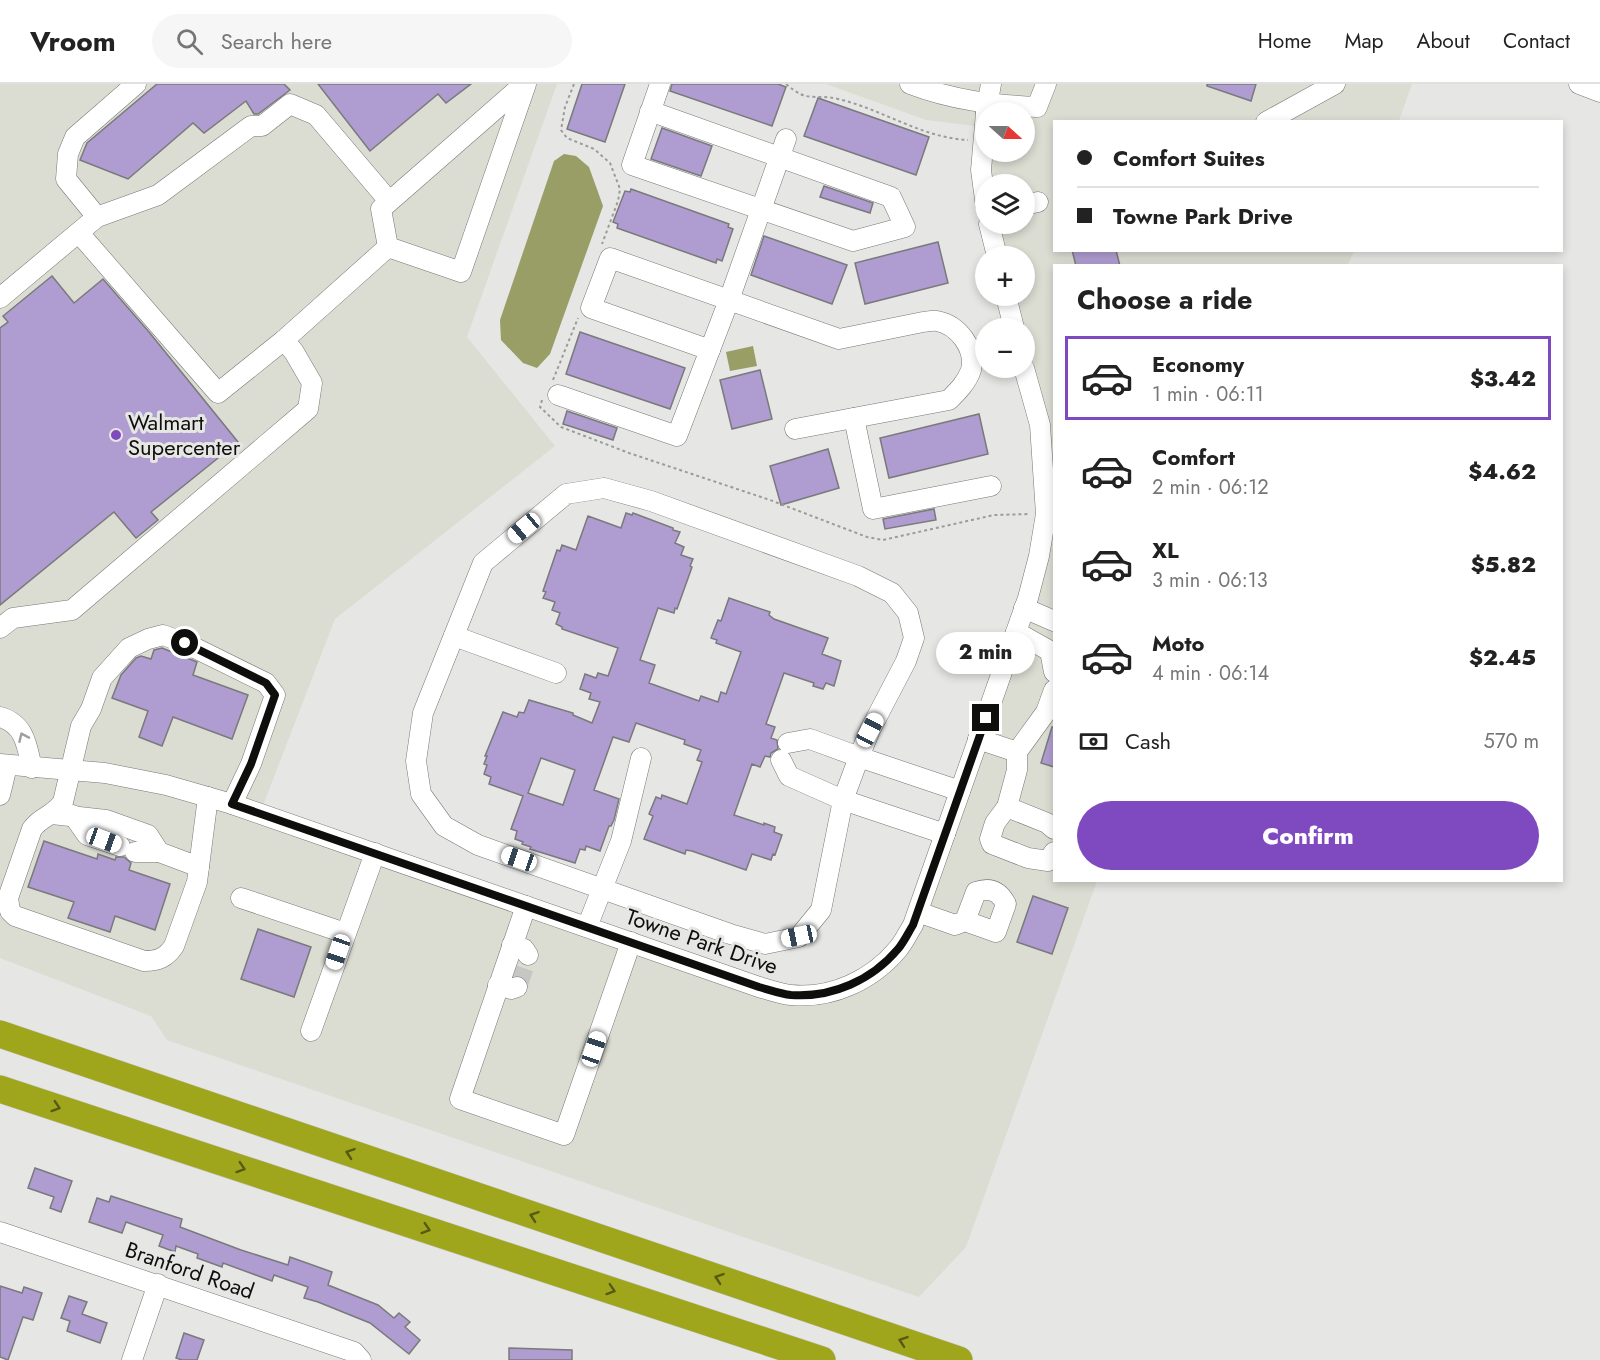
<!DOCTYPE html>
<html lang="en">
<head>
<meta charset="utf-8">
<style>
	:root { --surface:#fff; --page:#f6f6f6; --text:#222; --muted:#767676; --line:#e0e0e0; --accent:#7f49c0 }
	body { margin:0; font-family:Jost,sans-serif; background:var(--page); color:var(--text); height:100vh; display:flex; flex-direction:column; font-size:22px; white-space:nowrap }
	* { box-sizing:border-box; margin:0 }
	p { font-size:20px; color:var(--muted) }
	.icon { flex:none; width:33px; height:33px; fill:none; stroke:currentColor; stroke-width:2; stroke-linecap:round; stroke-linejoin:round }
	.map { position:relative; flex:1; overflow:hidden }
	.panel { position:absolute; left:1053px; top:180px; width:510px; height:618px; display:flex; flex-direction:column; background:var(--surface); border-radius:0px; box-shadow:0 3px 9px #0003 }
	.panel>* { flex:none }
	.guide { position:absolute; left:1053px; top:36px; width:510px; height:132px; border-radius:0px; box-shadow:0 3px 9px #0003; display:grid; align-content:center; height:132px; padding:0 24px; background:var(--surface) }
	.needle { width:39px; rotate:111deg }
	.fabs { position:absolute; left:975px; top:18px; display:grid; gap:12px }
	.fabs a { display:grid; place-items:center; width:60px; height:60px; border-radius:50%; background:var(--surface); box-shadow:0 3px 9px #0003; font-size:30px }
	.end { position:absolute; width:27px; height:27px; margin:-14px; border:8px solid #0e0e0d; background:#fff; box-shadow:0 0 0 3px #fff }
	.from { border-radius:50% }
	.bubble { position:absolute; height:42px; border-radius:21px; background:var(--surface); box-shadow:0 3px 9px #0003; font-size:20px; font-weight:800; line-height:42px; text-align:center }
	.car { position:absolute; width:18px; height:36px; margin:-18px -9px; border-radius:8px; box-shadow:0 0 4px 2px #0007; background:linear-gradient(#fff 24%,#345 0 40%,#fff 0 76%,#345 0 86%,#fff 0) }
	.guide b { display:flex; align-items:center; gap:21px; height:57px; font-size:22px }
	.guide b+b { border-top:2px solid var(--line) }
	.guide i { width:15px; height:15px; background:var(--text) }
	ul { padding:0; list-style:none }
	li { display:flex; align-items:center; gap:18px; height:84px; margin:0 12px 9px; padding:0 12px; border:3px solid transparent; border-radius:0px }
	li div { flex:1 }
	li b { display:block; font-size:22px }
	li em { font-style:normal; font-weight:800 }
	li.current { border-color:var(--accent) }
	li>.icon { width:54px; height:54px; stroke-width:1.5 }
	h2 { padding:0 24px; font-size:27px; line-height:72px }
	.pay { display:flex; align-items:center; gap:15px; height:66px; padding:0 24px; font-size:22px }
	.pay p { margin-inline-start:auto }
	.action { display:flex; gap:12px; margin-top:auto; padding:12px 24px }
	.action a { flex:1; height:69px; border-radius:36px; background:var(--accent); color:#fff; font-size:24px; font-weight:800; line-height:69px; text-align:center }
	header { display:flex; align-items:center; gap:36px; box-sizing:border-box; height:84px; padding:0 30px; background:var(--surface); border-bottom:2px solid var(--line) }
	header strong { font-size:28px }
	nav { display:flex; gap:33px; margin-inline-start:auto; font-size:21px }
	.search { width:420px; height:54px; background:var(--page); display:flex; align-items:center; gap:15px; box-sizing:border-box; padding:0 21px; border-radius:33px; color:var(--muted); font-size:22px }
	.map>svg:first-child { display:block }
	.built { fill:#dbdcd2; fill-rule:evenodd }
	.water { fill:#989e65 }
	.building { fill:#af9cd0; stroke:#7a797c; stroke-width:1.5; fill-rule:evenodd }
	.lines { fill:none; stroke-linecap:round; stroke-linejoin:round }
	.minor-tunnel { stroke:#c6c6c4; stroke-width:20; stroke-dasharray:20 10; stroke-linecap:butt }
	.minor-casing { stroke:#777875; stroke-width:21 }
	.highway-casing { stroke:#c5c5c5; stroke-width:28 }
	.path { stroke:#9b9c99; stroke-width:2; stroke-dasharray:3 3; stroke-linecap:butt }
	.minor { stroke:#fff; stroke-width:20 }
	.highway { stroke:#9fa61c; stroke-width:27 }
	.oneway { stroke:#9f9f9e }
	.oneway2 { stroke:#565a14 }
	.route { stroke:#0e0e0d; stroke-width:8 }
	.poi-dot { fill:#7f49c0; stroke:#e6e7e4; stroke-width:2 }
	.labels { text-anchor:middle; stroke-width:6; stroke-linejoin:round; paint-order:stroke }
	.poi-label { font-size:22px; fill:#0e0e0d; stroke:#e6e7e4; text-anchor:start }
	.street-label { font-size:22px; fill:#0e0e0d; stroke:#e6e7e4 }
</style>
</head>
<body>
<header>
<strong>Vroom</strong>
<div class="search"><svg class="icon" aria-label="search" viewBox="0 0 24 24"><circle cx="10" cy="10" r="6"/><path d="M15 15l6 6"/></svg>Search here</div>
<nav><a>Home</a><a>Map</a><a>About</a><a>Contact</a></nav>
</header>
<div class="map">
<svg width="1600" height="1276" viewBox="0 0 1600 1276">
	<rect width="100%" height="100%" fill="#e6e7e4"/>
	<path class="built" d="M 0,0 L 557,0 L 467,253 L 555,362 L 335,535 L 260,729 L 790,911 L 860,897 L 913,841 L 1046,430 L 1024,284 L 1024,244 L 1014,244 L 1006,212 L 1024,212 L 1024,172 L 997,172 L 989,140 L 1024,140 L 1024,100 L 986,100 L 983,43 L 926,36 L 826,0 L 1412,0 L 1399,37 L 1054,38 L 1054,166 L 1354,167 L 1348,181 L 1054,182 L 1054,796 L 1097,797 L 966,1163 L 919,1213 L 167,956 L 151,932 L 0,874 ZM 986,28 L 1024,28 L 1024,68 L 986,68 Z"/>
	<g class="water">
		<polygon points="564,70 576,72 589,83 603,122 550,270 537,284 523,279 501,256 500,236 554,77"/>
		<polygon points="753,262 757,282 730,287 726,268"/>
	</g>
	<g class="building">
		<polygon points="157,0 284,0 290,6 258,30 254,30 246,17 204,49 193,39 128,95 80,76 87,59"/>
		<polygon points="318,0 471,0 446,19 438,10 370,67"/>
		<polygon points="582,0 625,0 605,58 567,45"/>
		<polygon points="672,0 778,0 786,3 772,42 670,7"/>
		<polygon points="1207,0 1256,0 1251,17 1207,2"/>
		<polygon points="818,14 929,53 916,91 804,52"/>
		<polygon points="662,44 712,62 701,92 651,75"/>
		<polygon points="824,102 873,119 870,129 820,113"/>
		<polygon points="631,105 729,140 728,143 733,145 722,177 717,175 716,179 617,144 618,140 613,138 625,107 630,108"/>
		<polygon points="764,152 847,181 832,220 751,191"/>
		<polygon points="938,158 948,199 865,220 855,179"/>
		<polygon points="1072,166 1116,166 1120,182 1076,182"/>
		<polygon points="52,192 74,219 103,195 149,248 238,358 151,428 158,436 136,454 114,428 0,521 0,244 8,238 3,232"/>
		<polygon points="580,248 685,284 670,325 566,290"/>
		<polygon points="760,286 772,335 732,345 720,296"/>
		<polygon points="567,327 617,344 613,356 563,340"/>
		<polygon points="979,330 988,370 889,394 880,354"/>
		<polygon points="828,365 839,404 781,421 770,382"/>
		<polygon points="934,425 936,436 885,445 883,435"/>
		<path d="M 626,429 L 632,431 L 633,429 L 673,444 L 673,446 L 680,448 L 675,459 L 684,463 L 681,471 L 693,475 L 690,482 L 692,483 L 677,525 L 675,524 L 674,529 L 658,524 L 640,576 L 655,581 L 649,599 L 699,617 L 701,612 L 718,618 L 721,608 L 726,610 L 741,568 L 716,559 L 717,556 L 711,554 L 718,536 L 721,537 L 729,514 L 770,528 L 769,531 L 774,535 L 828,554 L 822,570 L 841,577 L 834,602 L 826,599 L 823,605 L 813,602 L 814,599 L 784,589 L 766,640 L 775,643 L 771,654 L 777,656 L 778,665 L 771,669 L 770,673 L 765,672 L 760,683 L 752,680 L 734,731 L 764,741 L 764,739 L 775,743 L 774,748 L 782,751 L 775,771 L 773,770 L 771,776 L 752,770 L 746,786 L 692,767 L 686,766 L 685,770 L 644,755 L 653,732 L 649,730 L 656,713 L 661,715 L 662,711 L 687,720 L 702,678 L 697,676 L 701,666 L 684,660 L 685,656 L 636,639 L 629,658 L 613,653 L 594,706 L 619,715 L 614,736 L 611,742 L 609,742 L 600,767 L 586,762 L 585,766 L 580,765 L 575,779 L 530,765 L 531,763 L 522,760 L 523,758 L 515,755 L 517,747 L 511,745 L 523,712 L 489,700 L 491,693 L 484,690 L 487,681 L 484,680 L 487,672 L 485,672 L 503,628 L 517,633 L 519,628 L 524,629 L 529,616 L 573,629 L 573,631 L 592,639 L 600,618 L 589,615 L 591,609 L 580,605 L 585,590 L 596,594 L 598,589 L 608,592 L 618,564 L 562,545 L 562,543 L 556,540 L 560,529 L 552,526 L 555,518 L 543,514 L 546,508 L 543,507 L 557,466 L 560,467 L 562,461 L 576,466 L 588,432 L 621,444 ZM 541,674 L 575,686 L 563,721 L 528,709 Z"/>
		<polygon points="162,564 197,578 193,591 248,611 232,655 173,633 162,662 139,653 148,627 112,614 121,591 136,574 141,572 151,575 154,566"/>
		<polygon points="1052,643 1054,643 1054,683 1041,679"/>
		<polygon points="44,757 97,775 98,770 115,776 116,773 124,773 131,779 129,786 170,800 155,846 115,832 110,848 68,834 74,818 28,803"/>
		<polygon points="1033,812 1068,824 1052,870 1017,858"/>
		<polygon points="258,845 311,863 294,913 241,895"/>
		<polygon points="35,1084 72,1097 61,1128 50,1124 54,1113 28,1104"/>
		<polygon points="111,1112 182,1135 180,1143 241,1166 288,1181 290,1173 332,1188 328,1201 378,1221 394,1234 399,1229 410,1238 405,1243 420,1256 409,1270 370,1239 318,1218 304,1214 308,1203 274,1191 272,1197 223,1179 222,1183 197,1174 198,1170 176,1162 175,1168 159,1162 163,1151 126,1138 122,1149 89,1138 97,1114 109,1118"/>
		<polygon points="0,1202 22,1209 24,1203 42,1209 33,1236 23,1233 8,1276 0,1273"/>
		<polygon points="69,1212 87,1218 82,1230 107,1239 100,1259 67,1247 70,1237 61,1234"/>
		<polygon points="184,1249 204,1256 197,1276 182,1276 176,1274"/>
		<polygon points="509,1264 572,1266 572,1276 509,1276"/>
	</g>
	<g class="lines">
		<polyline class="minor-tunnel" points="517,903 528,871"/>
		<g class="minor-casing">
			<g id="minor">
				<path d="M 910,0 C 952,16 993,21 1037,23 L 1046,0"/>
				<polyline points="1579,0 1600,8"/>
				<polyline points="650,27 891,113 905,143 853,157 632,81 660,0"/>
				<polyline points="986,28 991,0"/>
				<polyline points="986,29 981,86 986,123"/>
				<polyline points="1266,38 1335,0"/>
				<polyline points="1024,121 1038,118"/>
				<polyline points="97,133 66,95 68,70 75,53 136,0"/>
				<polyline points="989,140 997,172"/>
				<polyline points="79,149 218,309 284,256 388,163 381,125 524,0"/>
				<polyline points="388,163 461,188 526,0"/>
				<polyline points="1006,212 1014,244"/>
				<polyline points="0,214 97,133 158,111 251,42 262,42 290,20 316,31 389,117"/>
				<path d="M 710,266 L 591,224 L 610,174 L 839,255 L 923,238 C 927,238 932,236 937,237 C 958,241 976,264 971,286 C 967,298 958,307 949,316 L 795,345"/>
				<polyline points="558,311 677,352 729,216 786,55"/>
				<polyline points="854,334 873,425 991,402"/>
				<polyline points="1024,524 1054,537"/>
				<polyline points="0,544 13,534 72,526 308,325 312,299 294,268 284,256"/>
				<polyline points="1016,548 1050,567 1054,588"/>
				<polyline points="454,552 556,589"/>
				<polyline points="1054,606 1046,628 1017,668 1017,686 1007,723 995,739 990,755 992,760 1028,774 1048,777 1054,768"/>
				<path d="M 0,633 C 25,640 27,662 32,684"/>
				<polyline points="978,655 1017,668"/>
				<polyline points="781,676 789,692 843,716 859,673 810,655 788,659"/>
				<path d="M 0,680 L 105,689 L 166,701 L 232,720 L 759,903 C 770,906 781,910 791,911 C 832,915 872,896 898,865 C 904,858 908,849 913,841 L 1028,514 L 1039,472 L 1046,430 L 1040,341 L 1024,284"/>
				<polyline points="0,711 7,682"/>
				<path d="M 208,713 L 197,798 L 174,862 C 166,874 158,877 144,877 L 15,832 L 10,827 L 8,814 L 32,745 C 41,732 54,732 63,718 L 81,642 L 91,625 L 102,594 L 129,564 L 148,555 L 163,551 L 185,559 L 266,599 L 275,611 L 251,680 L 232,720"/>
				<polyline points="1007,723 1047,739 1054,745"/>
				<polyline points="52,730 106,736 148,751 159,768 199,783"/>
				<polyline points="73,731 87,751 120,762"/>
				<polyline points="945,750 843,716 821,826 799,853 765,860 730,850 478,761 444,742 421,710 416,677 423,629 483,479 566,410 604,404 651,417 858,492 892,509 908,529 914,554 906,577 870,646 859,673 960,707"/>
				<polyline points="135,768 159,768"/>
				<polyline points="241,814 345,849"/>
				<polyline points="526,822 460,1015 564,1051 631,858"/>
				<path d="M 918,828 L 955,841 L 965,837 L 996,848 L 1006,820 C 999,807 990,803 976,808 L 965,837"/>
				<polyline points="587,843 621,757 641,674"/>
				<polyline points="512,861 524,865 528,871"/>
				<polyline points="498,901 511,905 517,903"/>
				<polyline points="311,947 375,769"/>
				<polyline points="0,1148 354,1268 361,1276"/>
				<polyline points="132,1276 158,1200"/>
			</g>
		</g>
		<g class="highway-casing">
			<g id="highway">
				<polyline points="0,950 959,1276"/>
				<polyline points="0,1005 822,1276"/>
			</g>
		</g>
		<g class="path">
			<polyline points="574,0 565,23 561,46 567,54 594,65 610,79 620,105 618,117 602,160"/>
			<path d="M 786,0 C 809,20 812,9 838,15 C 882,25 922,54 968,56"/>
			<polyline points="553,296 578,234"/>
			<polyline points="542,316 540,323 561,343 629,369 770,416 867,453 883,456 994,431 1030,430"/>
		</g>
		<use href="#minor" class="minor"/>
		<use href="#highway" class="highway"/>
	</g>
	<defs><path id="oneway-chevron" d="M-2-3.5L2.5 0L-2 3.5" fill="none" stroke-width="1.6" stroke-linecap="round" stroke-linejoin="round" transform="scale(1.5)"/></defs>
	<use class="oneway" href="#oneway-chevron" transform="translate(23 653) rotate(-114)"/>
	<g class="oneway2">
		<use href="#oneway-chevron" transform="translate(56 1023) rotate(18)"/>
		<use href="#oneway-chevron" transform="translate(350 1069) rotate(-161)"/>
		<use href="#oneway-chevron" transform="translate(241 1084) rotate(18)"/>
		<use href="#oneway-chevron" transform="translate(534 1132) rotate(-161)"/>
		<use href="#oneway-chevron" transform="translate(426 1145) rotate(18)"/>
		<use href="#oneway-chevron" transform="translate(719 1194) rotate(-161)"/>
		<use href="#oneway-chevron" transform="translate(611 1206) rotate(18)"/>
		<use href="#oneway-chevron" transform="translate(903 1257) rotate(-161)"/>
	</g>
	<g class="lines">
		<path class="route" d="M 185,559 L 266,599 L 275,611 L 251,680 L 232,720 L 759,903 C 770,906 781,910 791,911 C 832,914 872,896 898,865 C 904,858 908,849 913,841 L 986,634"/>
	</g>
	<circle class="poi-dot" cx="116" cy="351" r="6"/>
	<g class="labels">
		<g class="poi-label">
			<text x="128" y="346">Walmart<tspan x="128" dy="25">Supercenter</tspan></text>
		</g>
		<g class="street-label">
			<text transform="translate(702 857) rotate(19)" y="8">Towne Park Drive</text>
			<text transform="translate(190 1186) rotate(19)" y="8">Branford Road</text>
		</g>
	</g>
</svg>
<div class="fabs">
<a><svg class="needle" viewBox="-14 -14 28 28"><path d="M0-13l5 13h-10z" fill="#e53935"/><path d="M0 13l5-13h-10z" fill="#767676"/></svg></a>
<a><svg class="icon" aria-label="layers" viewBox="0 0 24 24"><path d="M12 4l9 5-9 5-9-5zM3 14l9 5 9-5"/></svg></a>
<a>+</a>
<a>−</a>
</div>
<i class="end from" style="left:185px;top:559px"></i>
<i class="end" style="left:986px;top:634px"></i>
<div class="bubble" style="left:936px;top:548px;width:99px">2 min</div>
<i class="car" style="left:524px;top:444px;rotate:230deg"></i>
<i class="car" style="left:870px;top:646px;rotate:28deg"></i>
<i class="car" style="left:104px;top:756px;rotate:110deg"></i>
<i class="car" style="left:519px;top:775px;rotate:289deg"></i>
<i class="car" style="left:799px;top:852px;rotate:258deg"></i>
<i class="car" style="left:338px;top:868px;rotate:199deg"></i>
<i class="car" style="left:594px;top:965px;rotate:19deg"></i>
<div class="guide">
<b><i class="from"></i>Comfort Suites</b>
<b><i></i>Towne Park Drive</b>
</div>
<section class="panel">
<h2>Choose a ride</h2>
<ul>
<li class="current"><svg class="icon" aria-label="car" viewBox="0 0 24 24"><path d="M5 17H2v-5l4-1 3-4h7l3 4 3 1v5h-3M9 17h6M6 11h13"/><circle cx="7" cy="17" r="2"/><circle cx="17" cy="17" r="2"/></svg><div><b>Economy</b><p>1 min · 06:11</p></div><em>$3.42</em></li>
<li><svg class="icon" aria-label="car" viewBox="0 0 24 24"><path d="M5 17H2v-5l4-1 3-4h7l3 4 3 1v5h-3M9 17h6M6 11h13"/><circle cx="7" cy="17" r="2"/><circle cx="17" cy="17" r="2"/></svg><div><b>Comfort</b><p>2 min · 06:12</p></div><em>$4.62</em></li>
<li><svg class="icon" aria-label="car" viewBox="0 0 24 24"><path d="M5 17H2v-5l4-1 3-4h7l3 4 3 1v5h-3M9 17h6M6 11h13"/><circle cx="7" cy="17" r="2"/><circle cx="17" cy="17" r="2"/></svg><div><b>XL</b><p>3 min · 06:13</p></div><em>$5.82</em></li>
<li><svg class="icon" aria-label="car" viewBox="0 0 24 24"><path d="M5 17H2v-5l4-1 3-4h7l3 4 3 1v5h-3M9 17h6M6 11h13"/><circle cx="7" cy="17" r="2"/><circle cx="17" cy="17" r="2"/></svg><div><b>Moto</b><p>4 min · 06:14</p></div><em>$2.45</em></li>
</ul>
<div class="pay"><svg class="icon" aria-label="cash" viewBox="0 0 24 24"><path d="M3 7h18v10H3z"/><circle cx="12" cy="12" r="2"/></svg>Cash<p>570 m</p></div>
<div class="action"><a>Confirm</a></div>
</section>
</div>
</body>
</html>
